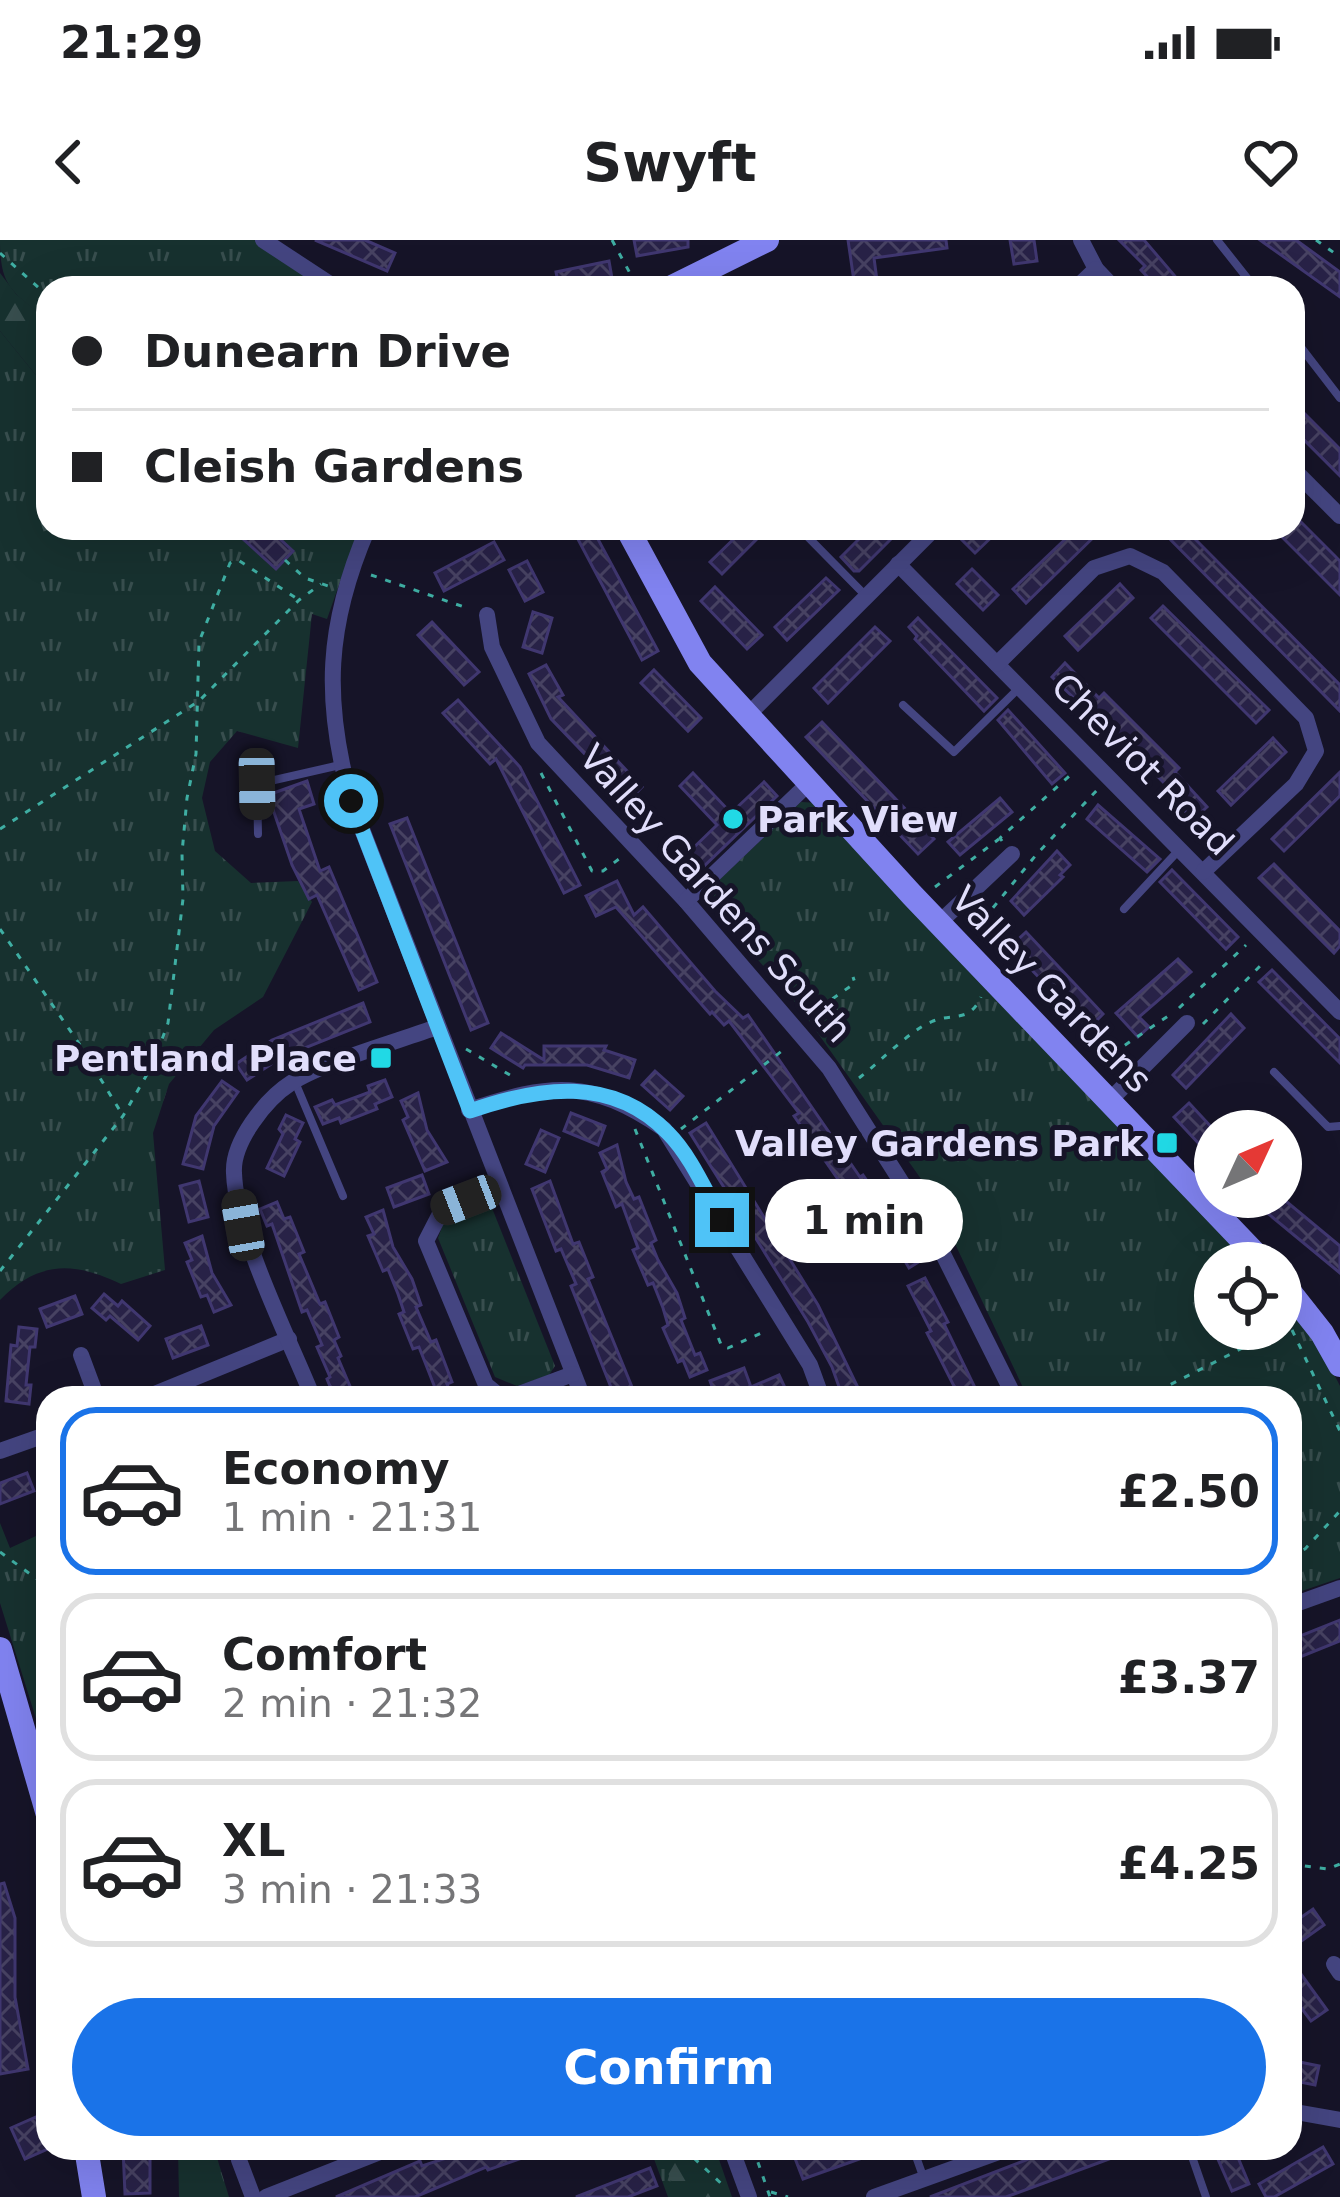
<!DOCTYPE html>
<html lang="en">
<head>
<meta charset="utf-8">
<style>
	:root { --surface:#fff; --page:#f6f6f6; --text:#202124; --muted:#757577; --line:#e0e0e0; --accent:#1a73e8 }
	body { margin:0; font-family:"DejaVu Sans",sans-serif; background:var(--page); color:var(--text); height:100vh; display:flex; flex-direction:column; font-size:45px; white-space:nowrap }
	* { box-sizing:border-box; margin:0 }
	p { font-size:39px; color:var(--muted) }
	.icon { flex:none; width:66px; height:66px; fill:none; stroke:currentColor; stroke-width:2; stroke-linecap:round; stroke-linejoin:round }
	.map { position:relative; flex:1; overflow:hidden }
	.sheet { position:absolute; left:36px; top:1146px; width:1266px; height:774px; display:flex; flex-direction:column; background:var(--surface); border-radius:36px; box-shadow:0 12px 48px #0002 }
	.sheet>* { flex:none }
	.top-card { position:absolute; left:36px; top:36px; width:1269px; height:264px; border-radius:36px; box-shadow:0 12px 48px #0002; display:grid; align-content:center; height:264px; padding:0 36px; background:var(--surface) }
	.needle { width:78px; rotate:46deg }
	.fabs { position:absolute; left:1194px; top:870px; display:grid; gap:24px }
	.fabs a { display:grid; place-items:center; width:108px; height:108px; border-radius:50%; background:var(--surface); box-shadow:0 12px 48px #0002; font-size:60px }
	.end { position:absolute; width:54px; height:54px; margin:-27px; border:15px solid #4fc3f7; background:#111; box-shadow:0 0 0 6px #111 }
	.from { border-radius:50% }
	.bubble { position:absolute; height:84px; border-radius:42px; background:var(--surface); box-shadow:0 12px 48px #0002; font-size:39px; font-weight:700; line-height:84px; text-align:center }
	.car { position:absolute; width:36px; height:72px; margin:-36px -18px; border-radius:15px; box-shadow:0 0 9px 3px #0007; background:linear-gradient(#222 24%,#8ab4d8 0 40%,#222 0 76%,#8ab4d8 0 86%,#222 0) }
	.top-card b { display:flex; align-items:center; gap:42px; height:114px; font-size:45px }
	.top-card b+b { border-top:3px solid var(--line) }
	.top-card i { width:30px; height:30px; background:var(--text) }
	ul { padding:21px 0 0; list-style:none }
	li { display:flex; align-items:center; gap:36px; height:168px; margin:0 24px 18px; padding:0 12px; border:6px solid var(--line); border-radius:36px }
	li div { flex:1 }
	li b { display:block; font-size:45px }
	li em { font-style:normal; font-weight:700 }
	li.on { border-color:var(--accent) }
	li>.icon { width:108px; height:108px; stroke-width:1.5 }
	.action { display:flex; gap:24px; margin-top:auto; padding:24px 36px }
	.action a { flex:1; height:138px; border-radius:72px; background:var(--accent); color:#fff; font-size:48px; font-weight:700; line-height:138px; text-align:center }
	.status { display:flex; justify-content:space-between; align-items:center; height:84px; padding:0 60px; background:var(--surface); direction:ltr }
	.status svg { height:33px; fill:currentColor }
	header { display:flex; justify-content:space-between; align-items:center; height:156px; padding:0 36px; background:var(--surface); font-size:54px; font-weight:700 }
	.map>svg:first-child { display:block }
	.grass { fill:url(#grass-tufts) }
	.forest { fill:url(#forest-firs) }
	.building { fill:url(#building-cross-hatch); stroke:#403770; stroke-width:3 }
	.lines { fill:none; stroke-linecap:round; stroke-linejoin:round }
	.path { stroke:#3faea3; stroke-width:3; stroke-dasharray:6 9; stroke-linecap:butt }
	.lane { stroke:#444581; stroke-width:8 }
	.street { stroke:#444581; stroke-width:16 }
	.secondary { stroke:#8183f0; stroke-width:24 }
	.route { stroke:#4fc3f7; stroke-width:15 }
	.poi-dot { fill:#21d9e5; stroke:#161428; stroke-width:4.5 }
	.labels { text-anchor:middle; stroke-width:10; stroke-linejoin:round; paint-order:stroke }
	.street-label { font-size:36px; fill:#e1defb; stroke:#161428 }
	.poi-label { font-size:36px; font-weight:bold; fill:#e1defb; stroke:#161428; text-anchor:end }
</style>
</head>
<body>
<div class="status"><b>21:29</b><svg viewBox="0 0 49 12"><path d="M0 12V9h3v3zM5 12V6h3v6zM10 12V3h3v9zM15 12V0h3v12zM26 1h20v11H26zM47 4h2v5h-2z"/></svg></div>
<header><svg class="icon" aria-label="back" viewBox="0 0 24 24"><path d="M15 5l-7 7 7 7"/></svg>Swyft<svg class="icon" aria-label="heart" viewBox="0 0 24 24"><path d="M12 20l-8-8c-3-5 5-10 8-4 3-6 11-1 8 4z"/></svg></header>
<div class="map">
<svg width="1340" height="1957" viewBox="0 0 1340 1957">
	<defs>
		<pattern id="grass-tufts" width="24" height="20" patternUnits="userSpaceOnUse" patternTransform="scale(3)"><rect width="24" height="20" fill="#17312f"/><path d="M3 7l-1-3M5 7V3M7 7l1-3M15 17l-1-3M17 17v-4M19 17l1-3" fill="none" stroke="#384e4e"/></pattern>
		<pattern id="forest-firs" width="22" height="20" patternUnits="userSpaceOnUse" patternTransform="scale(3)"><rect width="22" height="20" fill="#17312f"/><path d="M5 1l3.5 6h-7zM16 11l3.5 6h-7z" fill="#384e4e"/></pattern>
		<pattern id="building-cross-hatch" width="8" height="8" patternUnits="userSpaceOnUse" patternTransform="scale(3)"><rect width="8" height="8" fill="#282247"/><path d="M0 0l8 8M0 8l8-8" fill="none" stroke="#474262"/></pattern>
	</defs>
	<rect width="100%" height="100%" fill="#161428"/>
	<g class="grass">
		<path d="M 0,0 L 257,0 L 330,48 L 48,48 L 48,81 C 13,51 0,49 0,0 Z"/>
		<path d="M 0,91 L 48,150 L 48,288 L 359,288 L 327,379 L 312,374 L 298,508 L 237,491 L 210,522 L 202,558 L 215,611 L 251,643 L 298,641 L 312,662 L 263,757 L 214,790 L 169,844 L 153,893 L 165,1030 L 121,1044 C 73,1021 38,1021 0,1060 Z"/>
		<polygon points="801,562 819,563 1252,1023 1215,1023 1215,1089 1281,1089 1281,1054 1307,1081 1340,1146 1340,1338 1290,1355 1290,1158 1028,1158 931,953 800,768 712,667 716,643"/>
		<polygon points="485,964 492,968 555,1126 549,1135 517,1146 495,1137 438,998 445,979"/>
		<polygon points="0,1283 10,1308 36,1296 48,1304 48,1517 0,1363"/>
		<polygon points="178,1908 214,1908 229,1957 179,1957"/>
		<polygon points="650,1908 715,1908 732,1957 668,1957"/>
	</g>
	<g class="forest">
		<polygon points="0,33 16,54 48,81 48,150 0,91"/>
		<polygon points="670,1917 694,1927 718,1957 678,1957 663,1921"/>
	</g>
	<g class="building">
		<polygon points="315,0 365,0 395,13 387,31"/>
		<polygon points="634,0 688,0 688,7 637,16"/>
		<polygon points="848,0 946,0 947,8 874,18 878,48 855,48"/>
		<polygon points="1010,0 1034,0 1037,21 1014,24"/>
		<polygon points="1119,0 1144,0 1185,48 1158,48 1141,30 1145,26"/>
		<polygon points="1260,0 1296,0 1340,32 1340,57"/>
		<polygon points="609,21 613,44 559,48 556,32"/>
		<polygon points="1293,162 1340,209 1340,236 1293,189"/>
		<polygon points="1293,274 1340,321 1340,355 1273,288 1293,288"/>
		<polygon points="231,288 268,288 293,311 276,329"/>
		<polygon points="572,288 592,288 658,411 642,420"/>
		<polygon points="745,288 768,288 722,334 710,322"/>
		<polygon points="870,288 902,288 859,331 854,331 841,317"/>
		<polygon points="972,288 1001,288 975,313 961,299"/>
		<polygon points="1077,288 1103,288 1026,363 1013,349"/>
		<polygon points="1159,288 1184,288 1201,305 1340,445 1340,471"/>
		<polygon points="494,302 504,320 444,351 435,333"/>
		<polygon points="527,321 543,352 525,361 509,330"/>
		<polygon points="972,329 998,355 983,370 957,344"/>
		<polygon points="826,338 839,350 787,400 775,387"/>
		<polygon points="1120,344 1133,358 1078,410 1065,396"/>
		<polygon points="715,347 762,395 747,409 701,361"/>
		<polygon points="1163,366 1269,470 1256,483 1151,378"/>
		<polygon points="533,372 552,378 542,413 523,407"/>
		<polygon points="918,378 997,458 984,471 915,399 917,396 909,387"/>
		<polygon points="432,382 479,432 464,445 418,395"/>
		<polygon points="875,387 890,401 828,463 814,448"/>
		<polygon points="1065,423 1099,458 1104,453 1179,528 1175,532 1207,567 1193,580 1168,553 1171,550 1080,458 1077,461 1052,437"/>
		<polygon points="546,425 563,455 558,457 642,547 629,560 551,479 529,434"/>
		<polygon points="654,430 701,478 688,491 641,443"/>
		<polygon points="458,460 520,527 580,645 564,653 496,519 490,524 443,473"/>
		<polygon points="1008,470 1065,533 1052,544 998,480"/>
		<polygon points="822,482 934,599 918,614 806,497"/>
		<polygon points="1273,498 1286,512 1231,565 1218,551"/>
		<polygon points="1340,532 1340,556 1284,611 1272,599"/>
		<polygon points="693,533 731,573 764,542 777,556 702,628 688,613 717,585 680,546"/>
		<polygon points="307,541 314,564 299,569 320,631 329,627 377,742 359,750 317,655 309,659 292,625 268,555"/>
		<polygon points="1000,558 1012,572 960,615 948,602"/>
		<polygon points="1098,565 1160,619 1147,632 1087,579"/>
		<polygon points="407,578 488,783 471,790 390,584"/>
		<polygon points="1057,611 1070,625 1060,635 1063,637 1024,675 1011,661"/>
		<polygon points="1274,624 1340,691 1340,706 1334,713 1259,638"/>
		<polygon points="1172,630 1238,697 1226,709 1160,642"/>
		<polygon points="617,641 634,675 643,667 715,751 743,778 748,775 860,937 863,935 897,984 903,980 925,1018 909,1028 884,985 877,989 847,946 844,948 794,876 799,873 729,781 724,785 712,772 710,774 616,667 596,676 586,656"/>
		<polygon points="1026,692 1103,774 1088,789 1010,707"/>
		<polygon points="1178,719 1191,732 1139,777 1149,787 1138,797 1116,773"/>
		<polygon points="1272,730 1340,799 1340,823 1259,742"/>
		<polygon points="363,763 370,782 282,817 247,840 236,824 272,800"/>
		<polygon points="1231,774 1244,788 1186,848 1173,835"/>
		<polygon points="501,793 544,820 544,806 606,806 604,810 635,820 629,838 587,825 525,825 523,828 491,808"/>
		<polygon points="655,831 683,856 670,870 642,845"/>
		<polygon points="385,840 392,857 375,864 377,869 341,883 339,878 323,884 315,867 332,860 335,865 370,852 368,846"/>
		<polygon points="222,841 238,852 214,886 203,929 183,924 196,876"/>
		<polygon points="418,853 427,890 447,922 425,931 403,880 408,877 401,861"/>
		<polygon points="1189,863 1215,891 1215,921 1174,877"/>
		<polygon points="571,873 605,886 598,905 564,891"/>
		<polygon points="286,875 303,883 295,899 300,902 284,936 267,928 283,894 279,889"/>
		<polygon points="706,883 818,1065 863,1158 843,1158 832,1127 808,1082 690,893"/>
		<polygon points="541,890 559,898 545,932 526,924"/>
		<polygon points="617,905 626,942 634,959 639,957 656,1000 651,1003 658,1020 677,1053 685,1078 681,1080 695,1115 700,1113 707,1130 690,1137 683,1120 678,1122 663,1088 668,1085 663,1068 653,1043 648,1045 633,1010 638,1008 622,964 616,967 602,932 607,929 600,913"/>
		<polygon points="422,935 429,954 394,967 387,948"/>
		<polygon points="199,941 208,977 189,982 180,946"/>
		<polygon points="550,941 573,1004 579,1002 593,1037 588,1039 632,1147 614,1155 571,1046 576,1044 561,1009 556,1011 532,949"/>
		<polygon points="1268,957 1281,957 1340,1006 1340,1033 1260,967"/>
		<polygon points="277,962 284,979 290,977 304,1012 299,1014 320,1064 325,1062 339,1097 334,1100 341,1116 338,1118 355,1158 334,1156 327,1139 330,1137 317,1107 322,1105 307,1070 302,1072 272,984 267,986 260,969"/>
		<polygon points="383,970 393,1007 412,1039 421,1065 416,1067 431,1102 436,1100 452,1142 447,1144 453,1158 439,1158 419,1107 413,1109 399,1074 404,1072 398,1054 388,1029 383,1031 368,996 374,994 366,977"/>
		<polygon points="202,996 212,1033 231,1065 214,1072 207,1055 201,1057 187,1022 192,1020 185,1003"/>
		<polygon points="925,1038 948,1082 944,1084 980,1158 960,1158 927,1093 931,1091 908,1046"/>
		<polygon points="104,1054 118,1066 122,1061 150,1086 138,1100 110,1076 106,1080 92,1068"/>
		<polygon points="75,1056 82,1074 47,1087 40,1069"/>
		<polygon points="201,1086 208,1105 173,1118 166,1099"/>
		<polygon points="19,1087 37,1089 35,1107 30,1107 26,1145 31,1145 29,1164 6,1161 11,1105 17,1106"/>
		<polygon points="744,1128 751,1147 779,1135 787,1152 782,1154 783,1158 716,1158 710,1141"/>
		<polygon points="27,1233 34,1251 0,1264 0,1243"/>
		<polygon points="1340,1380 1340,1401 1290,1421 1290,1400"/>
		<polygon points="4,1643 15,1678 15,1757 28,1829 0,1834 0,1644"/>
		<polygon points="1313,1669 1324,1685 1290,1709 1290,1685"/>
		<polygon points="1290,1719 1327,1770 1311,1781 1290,1753"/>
		<polygon points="1290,1820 1319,1826 1315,1845 1290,1840"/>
		<polygon points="36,1877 50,1908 25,1919 11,1888"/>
		<polygon points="1323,1907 1333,1924 1274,1957 1266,1957 1259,1944"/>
		<polygon points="123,1908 150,1908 150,1953 125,1954"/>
		<polygon points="477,1908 545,1910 488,1930 486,1927 415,1957 336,1957 420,1921 422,1926"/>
		<polygon points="791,1908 885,1908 885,1910 803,1939"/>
		<polygon points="1057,1908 1136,1909 1006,1957 930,1957"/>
		<polygon points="1213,1908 1234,1908 1249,1944 1232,1951"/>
		<polygon points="650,1928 657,1946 628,1957 576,1957"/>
	</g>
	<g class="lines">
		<g class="path">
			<polyline points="612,0 638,48"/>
			<polyline points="1316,0 1340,17"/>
			<polyline points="0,13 48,56"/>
			<polyline points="328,288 348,298"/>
			<polyline points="285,320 305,338 328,346"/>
			<polyline points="371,335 470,369"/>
			<polyline points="541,533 592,631 603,631 623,616"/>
			<polyline points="0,589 199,461 299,360 321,344"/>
			<polyline points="1002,601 1000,598 1075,531"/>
			<polyline points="935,647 999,599"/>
			<polyline points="0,689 78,802 122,874"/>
			<polyline points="974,691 1036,615 1098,549"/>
			<polyline points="1179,768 1246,705"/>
			<polyline points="808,776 855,743 853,737"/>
			<polyline points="1203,784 1264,722"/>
			<polyline points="466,809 515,838"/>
			<polyline points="1100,822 1171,774"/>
			<path d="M 859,838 C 879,823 909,791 931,782 C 952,772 969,784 981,757"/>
			<polyline points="635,889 722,1107 728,1108 768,1090"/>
			<polyline points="681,889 787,807"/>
			<polyline points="0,1031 123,876 153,824 168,783 183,659 182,613 187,558 196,514 199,402 230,323 238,320 299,360"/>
			<polyline points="1292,1090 1340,1191"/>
			<polyline points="1144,1158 1280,1089"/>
			<polyline points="0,1312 48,1347"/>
			<polyline points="1290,1316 1305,1309 1340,1271"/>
			<polyline points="1290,1624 1328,1629 1340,1624"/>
			<polyline points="683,1908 726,1948"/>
			<polyline points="753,1908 770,1957"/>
			<polyline points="771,1952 788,1957"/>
		</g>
		<g class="lane">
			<polyline points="1217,0 1255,48"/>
			<polyline points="1293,97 1340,158"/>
			<polyline points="799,288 865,355"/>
			<polyline points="903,465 954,512 1019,448"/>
			<polyline points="258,594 257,544 340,525"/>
			<polyline points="1124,669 1179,610"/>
			<polyline points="1274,832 1328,887 1340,886"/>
			<polyline points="295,842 343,956"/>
			<polyline points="913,1908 924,1939"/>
			<polyline points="1189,1908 1206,1957"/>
		</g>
		<g class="street">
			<polyline points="263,0 336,48"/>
			<polyline points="1081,0 1096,29 1114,48"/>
			<polyline points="1076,48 1096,29"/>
			<polyline points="1293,229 1340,276"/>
			<path d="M 368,288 C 326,385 323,460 351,561 L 583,1158"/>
			<polyline points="632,296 649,288"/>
			<polyline points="898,324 1340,772"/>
			<polyline points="487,375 492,407 538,503 686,661 829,828 928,984 1015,1158"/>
			<polyline points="997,424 1094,328 1130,316 1163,332 1306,478 1316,511 1296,544 1203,632"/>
			<polyline points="747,476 935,288"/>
			<polyline points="686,661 809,543"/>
			<polyline points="939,683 1012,614"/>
			<polyline points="1110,860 1187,783"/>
			<path d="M 469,870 C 551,843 590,838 664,889 L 810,1125 L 822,1158"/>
			<polyline points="500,947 442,970 426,1001 486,1145 502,1158"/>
			<polyline points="81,1115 97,1158"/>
			<polyline points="145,1158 289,1099"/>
			<path d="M 313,1158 C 289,1098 236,995 234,933 C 232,902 266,859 291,843 C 326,821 396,802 437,787"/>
			<polyline points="508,1158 573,1134"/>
			<polyline points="0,1211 48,1194"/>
			<polyline points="1290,1366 1340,1348"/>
			<polyline points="1334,1724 1340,1733"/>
			<polyline points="1290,1871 1340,1880"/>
			<polyline points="731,1908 749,1957"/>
			<polyline points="239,1920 253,1957"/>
			<polyline points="266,1957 390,1908"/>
			<polyline points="874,1957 1010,1908"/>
		</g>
		<g class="secondary">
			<polyline points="670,48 767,0"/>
			<polyline points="627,288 700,423 912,655 1264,1023"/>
			<polyline points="1281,1041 1322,1093 1340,1125"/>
			<polyline points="0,1409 48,1575"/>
			<polyline points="86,1908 94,1957"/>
		</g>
	</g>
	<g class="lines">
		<path class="route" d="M 351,561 L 470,871 C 538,847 612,835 668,893 C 691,916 706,952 722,980"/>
	</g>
	<g class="poi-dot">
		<circle cx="733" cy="579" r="12"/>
		<rect x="369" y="806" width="24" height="24" rx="6"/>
		<rect x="1155" y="891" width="24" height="24" rx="6"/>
	</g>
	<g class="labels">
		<g class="street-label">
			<text transform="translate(1143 524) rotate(45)" y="13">Cheviot Road</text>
			<text transform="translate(716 653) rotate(48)" y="13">Valley Gardens South</text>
			<text transform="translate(1052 749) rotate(46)" y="13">Valley Gardens</text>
		</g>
		<g class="poi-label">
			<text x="757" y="592" text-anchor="start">Park View</text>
			<text x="357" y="831">Pentland Place</text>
			<text x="1143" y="916">Valley Gardens Park</text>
		</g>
	</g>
</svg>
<div class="fabs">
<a><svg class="needle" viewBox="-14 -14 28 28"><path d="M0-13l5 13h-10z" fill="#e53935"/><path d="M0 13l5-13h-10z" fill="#757577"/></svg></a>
<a><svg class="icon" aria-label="locate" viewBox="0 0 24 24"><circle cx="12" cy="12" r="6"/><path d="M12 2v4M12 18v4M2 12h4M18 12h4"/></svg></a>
</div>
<i class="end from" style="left:351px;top:561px"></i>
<i class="end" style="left:722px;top:980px"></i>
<div class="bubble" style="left:765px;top:939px;width:198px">1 min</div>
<i class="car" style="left:257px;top:544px;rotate:179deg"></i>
<i class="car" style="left:466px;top:960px;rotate:249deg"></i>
<i class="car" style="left:243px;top:985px;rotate:350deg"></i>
<div class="top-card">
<b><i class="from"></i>Dunearn Drive</b>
<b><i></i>Cleish Gardens</b>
</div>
<section class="sheet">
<ul>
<li class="on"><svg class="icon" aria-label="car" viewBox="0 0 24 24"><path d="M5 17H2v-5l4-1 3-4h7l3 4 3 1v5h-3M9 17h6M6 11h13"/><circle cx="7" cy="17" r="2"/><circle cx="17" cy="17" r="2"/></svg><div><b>Economy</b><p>1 min · 21:31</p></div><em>£2.50</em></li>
<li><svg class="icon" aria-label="car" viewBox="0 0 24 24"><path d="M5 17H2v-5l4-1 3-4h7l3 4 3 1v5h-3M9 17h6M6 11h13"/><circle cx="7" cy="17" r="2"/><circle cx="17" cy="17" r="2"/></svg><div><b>Comfort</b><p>2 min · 21:32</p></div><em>£3.37</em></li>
<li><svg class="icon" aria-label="car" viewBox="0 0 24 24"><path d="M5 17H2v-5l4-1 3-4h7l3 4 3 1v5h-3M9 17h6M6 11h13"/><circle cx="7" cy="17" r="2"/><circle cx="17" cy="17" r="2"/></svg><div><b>XL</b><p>3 min · 21:33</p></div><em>£4.25</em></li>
</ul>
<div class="action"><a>Confirm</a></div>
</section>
</div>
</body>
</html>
